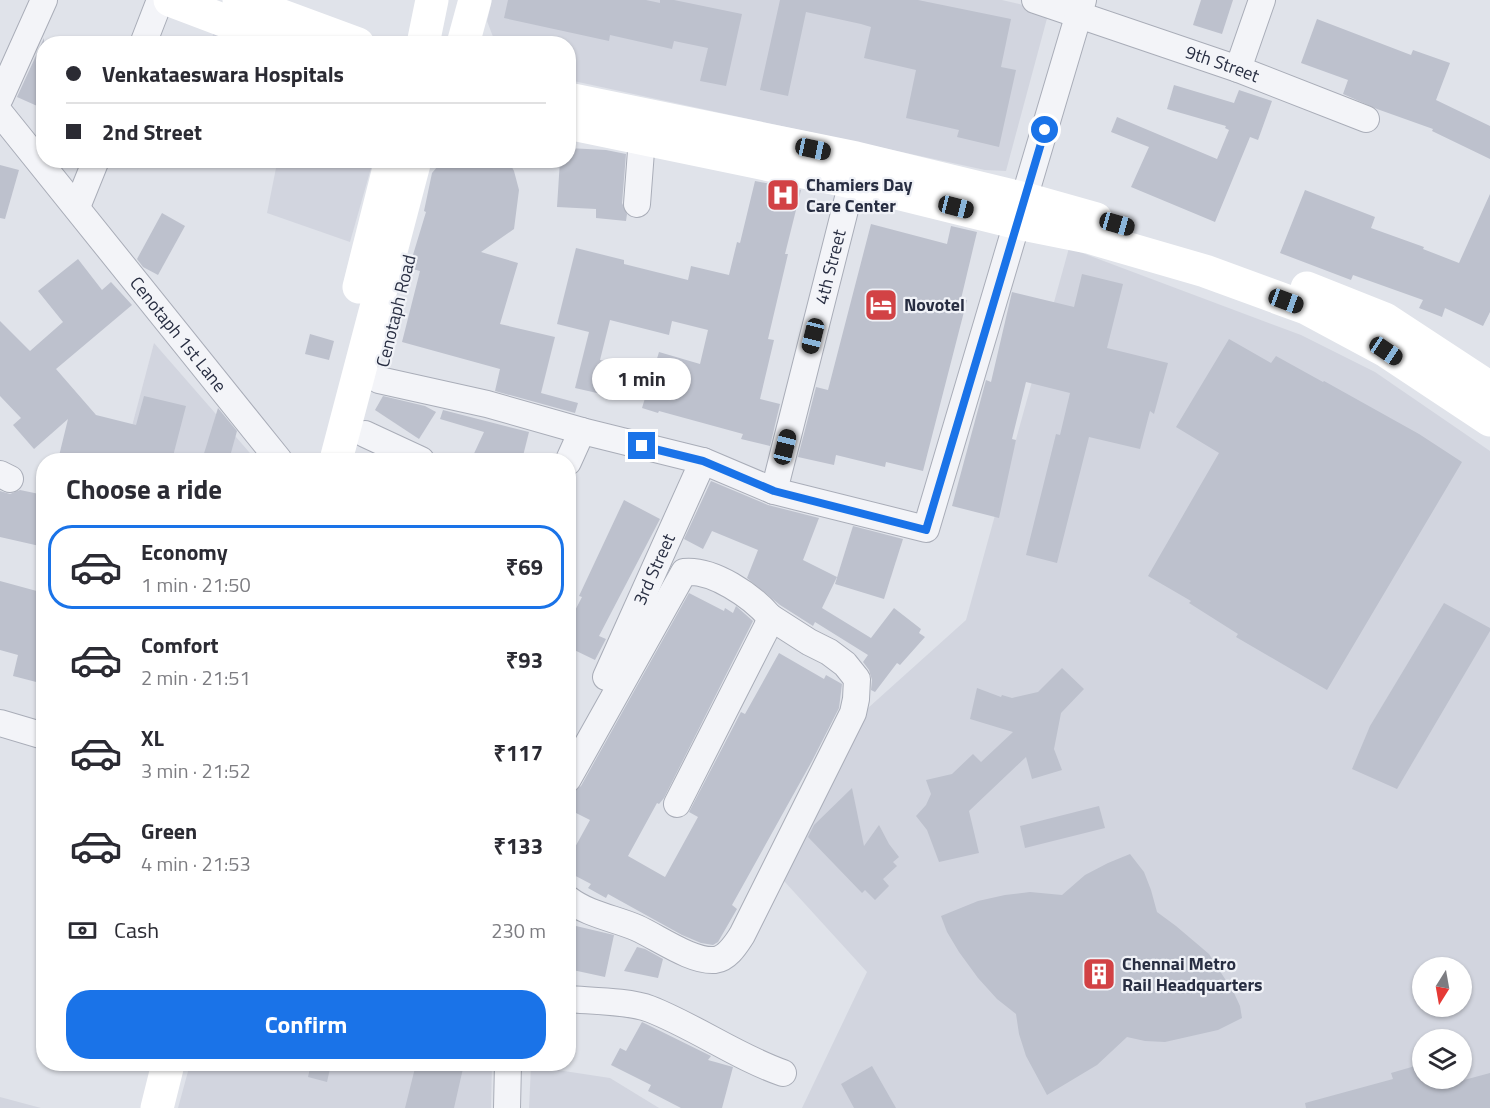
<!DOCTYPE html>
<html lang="en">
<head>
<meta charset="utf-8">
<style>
	:root { --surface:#fff; --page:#f2f2f3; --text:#2b2b33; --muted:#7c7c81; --line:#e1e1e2; --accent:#1a73e8 }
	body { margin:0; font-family:"Titillium Web",sans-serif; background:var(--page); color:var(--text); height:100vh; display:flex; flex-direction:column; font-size:22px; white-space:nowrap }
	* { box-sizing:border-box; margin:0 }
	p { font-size:20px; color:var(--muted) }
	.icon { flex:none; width:33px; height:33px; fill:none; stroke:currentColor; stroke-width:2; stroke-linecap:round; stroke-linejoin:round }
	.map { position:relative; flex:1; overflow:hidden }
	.sheet { position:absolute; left:36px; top:453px; width:540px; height:618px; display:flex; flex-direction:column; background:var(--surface); border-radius:24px; box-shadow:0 2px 4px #0004 }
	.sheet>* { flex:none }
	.hud { position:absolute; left:36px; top:36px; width:540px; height:132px; border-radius:24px; box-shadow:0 2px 4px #0004; display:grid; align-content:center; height:132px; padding:0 30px; background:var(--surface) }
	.needle { width:39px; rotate:191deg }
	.buttons { position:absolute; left:1412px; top:957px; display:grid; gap:12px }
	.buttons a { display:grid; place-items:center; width:60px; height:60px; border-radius:50%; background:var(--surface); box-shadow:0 2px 4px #0004; font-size:30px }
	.end { position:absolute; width:27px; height:27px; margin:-14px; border:8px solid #1a73e8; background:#fff; box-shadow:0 0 0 3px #fff }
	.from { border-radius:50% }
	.bubble { position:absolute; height:42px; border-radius:21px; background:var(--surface); box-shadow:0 2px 4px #0004; font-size:20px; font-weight:700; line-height:42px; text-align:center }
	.car { position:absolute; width:18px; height:36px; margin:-18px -9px; border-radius:8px; box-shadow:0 0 4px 2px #0007; background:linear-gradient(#222 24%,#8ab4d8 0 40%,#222 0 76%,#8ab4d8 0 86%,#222 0) }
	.hud b { display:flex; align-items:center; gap:21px; height:57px; font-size:22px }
	.hud b+b { border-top:2px solid var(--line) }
	.hud i { width:15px; height:15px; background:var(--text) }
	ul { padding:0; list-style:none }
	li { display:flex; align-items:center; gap:18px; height:84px; margin:0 12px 9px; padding:0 18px; border:3px solid transparent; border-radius:24px }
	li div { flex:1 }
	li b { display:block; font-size:22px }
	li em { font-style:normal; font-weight:700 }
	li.selected { border-color:var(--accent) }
	li>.icon { width:54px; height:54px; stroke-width:1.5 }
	h2 { padding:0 30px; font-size:27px; line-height:72px }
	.pay { display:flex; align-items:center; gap:15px; height:66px; padding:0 30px; font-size:22px }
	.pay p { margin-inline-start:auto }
	.action { display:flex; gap:12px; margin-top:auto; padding:12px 30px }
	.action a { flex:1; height:69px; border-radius:24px; background:var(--accent); color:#fff; font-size:24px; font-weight:700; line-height:69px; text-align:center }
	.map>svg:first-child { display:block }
	.built { fill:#d2d5df; fill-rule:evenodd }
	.building { fill:#bdc1cd }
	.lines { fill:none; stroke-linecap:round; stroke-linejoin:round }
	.street-casing { stroke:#a9adb8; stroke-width:28 }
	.street { stroke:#f3f4f8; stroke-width:26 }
	.secondary { stroke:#fff; stroke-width:33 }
	.route { stroke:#1a73e8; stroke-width:8 }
	.labels { text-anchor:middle; stroke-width:4.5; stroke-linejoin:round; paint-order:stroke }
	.street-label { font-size:18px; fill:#282e42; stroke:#f0f2f7 }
	.poi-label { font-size:18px; font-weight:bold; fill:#282e42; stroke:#f0f2f7; text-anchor:start }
</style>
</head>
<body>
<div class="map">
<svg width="1490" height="1108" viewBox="0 0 1490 1108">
	<rect width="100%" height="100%" fill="#e0e3ea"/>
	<g class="built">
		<polygon points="492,0 1002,0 1049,11 1006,171 985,170 569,80 568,44 498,43 495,42 487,21"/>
		<polygon points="216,28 261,44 209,44"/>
		<polygon points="256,161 373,161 350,242 267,213 276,168"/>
		<path d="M 1069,248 L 1301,335 L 1375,372 L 1490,451 L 1490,1108 L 802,1108 L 867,972 L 774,870 L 858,717 L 966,620 ZM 1422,968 L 1461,968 L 1461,1006 L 1422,1006 ZM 1422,1040 L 1461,1040 L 1461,1078 L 1422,1078 Z"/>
		<polygon points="154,343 256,460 123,460"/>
		<polygon points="190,1064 492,1064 491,1108 178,1108"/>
		<polygon points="531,1066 610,1078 659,1108 529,1108"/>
		<polygon points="0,1097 41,1108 0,1108"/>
	</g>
	<g class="building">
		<polygon points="508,0 646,0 660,3 660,0 674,0 742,14 726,86 700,81 708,48 674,41 672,49 610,35 609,41 504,18"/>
		<polygon points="780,0 918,0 1011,19 1001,67 1016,70 999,147 957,137 959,130 906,118 916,70 864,58 871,27 861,24 806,12 788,96 760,90"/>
		<polygon points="1201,0 1233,0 1222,34 1193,25"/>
		<polygon points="1317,19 1411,55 1413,50 1450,63 1436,100 1490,126 1490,159 1432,131 1433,129 1377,109 1343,94 1348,80 1301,63"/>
		<polygon points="44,38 44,109 17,97"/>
		<polygon points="1174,85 1234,103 1239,90 1272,101 1258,140 1250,137 1215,222 1131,187 1149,147 1111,132 1117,117 1217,159 1229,130 1225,128 1226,126 1167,109"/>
		<polygon points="568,148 606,150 626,154 622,203 627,214 626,221 596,218 596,209 557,207 560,160 568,160"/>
		<polygon points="443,160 508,160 514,171 519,190 514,229 481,252 518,263 500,324 555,337 541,393 578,403 575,413 495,391 500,369 402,342 420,271 409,268 426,212 424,211 432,173"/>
		<polygon points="0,165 19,170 5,219 0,218"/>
		<polygon points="755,181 801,190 785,254 788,254 768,339 774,340 760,399 780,404 770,446 741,439 743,434 659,411 658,413 642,408 659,352 700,364 708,330 672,321 669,335 610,320 600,360 618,364 610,396 575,388 589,332 557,324 576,248 624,260 624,264 688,280 691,266 729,275 737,242 740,243"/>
		<polygon points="1305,190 1375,217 1371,228 1424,247 1423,249 1459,263 1490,194 1490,312 1483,326 1445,308 1442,317 1419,308 1423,300 1353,275 1351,280 1280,253"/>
		<polygon points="162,213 185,226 158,275 143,267 137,259"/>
		<polygon points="871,224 947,244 951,226 977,232 961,299 967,300 923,471 886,462 885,467 836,455 834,465 798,457 816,387 828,390"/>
		<polygon points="78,259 102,290 111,282 132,305 56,369 96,415 136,425 144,396 186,406 172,460 58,460 68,419 34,449 13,425 21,418 0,396 0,321 30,351 63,322 38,291"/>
		<polygon points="1082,274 1123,284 1107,348 1168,363 1154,414 1150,411 1140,449 1089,437 1057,563 1026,555 1056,434 1060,435 1070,393 1026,382 1012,439 1016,440 999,518 952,506 986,380 991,382 1012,292 1074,307"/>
		<polygon points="310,334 334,341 329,360 305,354"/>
		<polygon points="1229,339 1271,363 1276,356 1323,382 1324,381 1419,434 1462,462 1327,690 1236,637 1238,634 1189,603 1191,601 1148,576 1219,453 1176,427"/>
		<polygon points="383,396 425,406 436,412 419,439 375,410"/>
		<polygon points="218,408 237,431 229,460 202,460"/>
		<polygon points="443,410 529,432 522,460 471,460 484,432 440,419"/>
		<polygon points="711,481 768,505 819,518 803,560 837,577 822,608 871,638 894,608 921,629 919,633 925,637 900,665 897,663 875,692 871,690 872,680 869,670 863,662 868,655 815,622 813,626 780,605 747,578 758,550 712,531 703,549 684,539"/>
		<polygon points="20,490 44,495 44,547 0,537 0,491 10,494"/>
		<polygon points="624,500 660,519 599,636 606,639 595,660 568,647 568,624 582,597 579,596"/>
		<polygon points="853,526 903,539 884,599 835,584"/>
		<polygon points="0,581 44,593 44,684 13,676 18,655 0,650"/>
		<polygon points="689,593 724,611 725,608 733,613 736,606 753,621 664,798 659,804 657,803 628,856 665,877 698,817 689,812 741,712 745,714 779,653 824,679 826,675 842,684 839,708 812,761 732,905 737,909 718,942 713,945 701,943 682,935 608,894 606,898 588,888 591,884 568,872 568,846 574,849 590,820 568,809 568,798 571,793 581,786"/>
		<polygon points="1444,603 1490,628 1490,631 1397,789 1352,769 1370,726"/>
		<polygon points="1062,668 1084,689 1061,713 1054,749 1062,770 1032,779 1026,757 969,811 979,853 939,862 927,830 916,816 926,805 931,794 926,780 952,774 973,754 981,762 1013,732 970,719 977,688 1001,697 1002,695 1012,698 1038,692"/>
		<polygon points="852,788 864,846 879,825 889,844 899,857 893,862 897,866 883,879 889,886 875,900 865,890 862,893 808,837 814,825"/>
		<polygon points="1099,806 1105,828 1025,848 1020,826"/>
		<polygon points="1130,854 1144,872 1151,890 1157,912 1176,926 1209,954 1234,993 1240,1006 1242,1018 1218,1030 1165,1042 1145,1041 1127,1037 1097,1065 1047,1095 1026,1056 1019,1034 1016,1014 997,999 978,978 959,952 947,932 941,916 978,901 1005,895 1030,892 1062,895 1085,875 1108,863"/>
		<polygon points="576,926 614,935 605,977 568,969 568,943 572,944"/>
		<polygon points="637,947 645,949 663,959 658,978 624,971"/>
		<polygon points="642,1022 711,1056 708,1060 733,1067 722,1108 681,1108 648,1091 651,1085 611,1065 620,1048 626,1051"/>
		<polygon points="311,1064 331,1064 327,1082 308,1077"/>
		<polygon points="416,1064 464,1064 454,1108 405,1108"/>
		<polygon points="1422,1064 1422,1078 1452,1078 1453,1083 1490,1073 1490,1108 1306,1108 1305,1103 1393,1079 1391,1073"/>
		<polygon points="872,1066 896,1108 854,1108 841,1084"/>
	</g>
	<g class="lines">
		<g class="street-casing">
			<g id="street">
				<path id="s1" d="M 1035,0 L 1238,69 L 1366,119"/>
				<polyline points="143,44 160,0"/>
				<polyline points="1238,69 1262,0"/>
				<polyline points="0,98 44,0"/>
				<path id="s2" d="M 0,113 L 279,460"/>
				<polyline points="637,204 642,138"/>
				<polyline points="77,207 96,160"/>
				<polyline points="379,380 487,404 582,431 703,461 774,491 926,529 1083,0"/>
				<polyline points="365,434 421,460"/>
				<polyline points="568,462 582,431"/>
				<polyline points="0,474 10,479"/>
				<path id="s3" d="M 774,491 L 852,182"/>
				<path id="s4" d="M 606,677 L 703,461"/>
				<polyline points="0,723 44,736"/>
				<path d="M 568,779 L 675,588 L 684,572 C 713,569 752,596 770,617 L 767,627 L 677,804"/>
				<path d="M 568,899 C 589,915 614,918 637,928 C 659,938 692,962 715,960 C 728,958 736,944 742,935 L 853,713 L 856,699 L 857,679 L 845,664 L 829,652 L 809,642 L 770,617"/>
				<path d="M 568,999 C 592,1001 629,1001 650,1009 C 696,1027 737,1057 783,1073"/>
				<polyline points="507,1108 508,1064"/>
			</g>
		</g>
		<use href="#street" class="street"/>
		<g class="secondary">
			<polyline points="170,0 286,44"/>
			<polyline points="239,0 358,44"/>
			<polyline points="423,44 432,0"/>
			<polyline points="463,44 475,0"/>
			<polyline points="568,99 856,158 1025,199 1096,219"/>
			<polyline points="568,123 852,182 1018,223 1088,237 1205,271 1306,308 1386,351 1490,420"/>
			<polyline points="359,287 391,160"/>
			<polyline points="1307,288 1385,319 1490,388"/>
			<polyline points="336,460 415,160"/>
			<polyline points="157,1108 168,1064"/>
		</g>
	</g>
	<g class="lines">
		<polyline class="route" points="642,446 703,461 774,491 926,530 1045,130"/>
	</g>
	<defs>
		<g id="hospital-square" transform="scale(1.725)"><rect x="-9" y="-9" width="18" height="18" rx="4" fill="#d24245" stroke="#f0f2f7"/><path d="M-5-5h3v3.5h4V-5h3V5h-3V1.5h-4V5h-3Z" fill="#fff"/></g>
		<g id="hotel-square" transform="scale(1.725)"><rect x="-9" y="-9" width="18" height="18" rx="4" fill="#d24245" stroke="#f0f2f7"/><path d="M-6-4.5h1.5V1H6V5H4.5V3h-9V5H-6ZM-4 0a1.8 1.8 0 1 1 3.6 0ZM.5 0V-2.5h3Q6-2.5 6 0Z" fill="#fff"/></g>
		<g id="building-square" transform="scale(1.725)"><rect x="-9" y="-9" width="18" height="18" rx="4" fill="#d24245" stroke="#f0f2f7"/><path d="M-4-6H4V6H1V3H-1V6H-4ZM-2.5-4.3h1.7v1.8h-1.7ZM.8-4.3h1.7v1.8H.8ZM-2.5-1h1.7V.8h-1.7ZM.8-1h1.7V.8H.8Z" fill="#fff"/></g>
	</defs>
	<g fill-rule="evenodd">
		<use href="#hospital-square" x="783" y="195"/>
		<use href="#hotel-square" x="881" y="305"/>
		<use href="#building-square" x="1099" y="974"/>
	</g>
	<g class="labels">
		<g class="street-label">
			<text dy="6" stroke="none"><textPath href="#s1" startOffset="198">9th Street</textPath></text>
			<text dy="6" stroke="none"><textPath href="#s3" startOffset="231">4th Street</textPath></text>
			<text transform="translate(396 311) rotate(-76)" y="6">Cenotaph Road</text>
			<text dy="6" stroke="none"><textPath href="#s2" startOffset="284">Cenotaph 1st Lane</textPath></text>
			<text dy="6" stroke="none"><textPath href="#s4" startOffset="118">3rd Street</textPath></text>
		</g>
		<g class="poi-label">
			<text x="806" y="191">Chamiers Day<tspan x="806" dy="21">Care Center</tspan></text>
			<text x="904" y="311">Novotel</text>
			<text x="1122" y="970">Chennai Metro<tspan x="1122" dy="21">Rail Headquarters</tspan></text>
		</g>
	</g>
</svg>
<div class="buttons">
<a><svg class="needle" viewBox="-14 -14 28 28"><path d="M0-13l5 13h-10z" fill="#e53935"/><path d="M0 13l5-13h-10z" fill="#7c7c81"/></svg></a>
<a><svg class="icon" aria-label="layers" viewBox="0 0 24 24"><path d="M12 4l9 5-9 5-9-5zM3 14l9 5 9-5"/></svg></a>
</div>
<i class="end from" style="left:1045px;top:130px"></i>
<i class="end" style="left:642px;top:446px"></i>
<div class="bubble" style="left:592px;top:358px;width:99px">1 min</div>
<i class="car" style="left:813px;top:149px;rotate:102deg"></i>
<i class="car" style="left:956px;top:207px;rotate:104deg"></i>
<i class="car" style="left:1117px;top:224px;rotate:106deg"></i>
<i class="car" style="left:1286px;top:301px;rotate:110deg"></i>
<i class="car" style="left:813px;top:336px;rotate:194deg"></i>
<i class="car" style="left:1386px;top:351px;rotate:124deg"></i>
<i class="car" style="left:785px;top:447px;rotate:14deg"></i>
<div class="hud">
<b><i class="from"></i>Venkataeswara Hospitals</b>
<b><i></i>2nd Street</b>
</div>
<section class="sheet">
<h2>Choose a ride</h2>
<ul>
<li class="selected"><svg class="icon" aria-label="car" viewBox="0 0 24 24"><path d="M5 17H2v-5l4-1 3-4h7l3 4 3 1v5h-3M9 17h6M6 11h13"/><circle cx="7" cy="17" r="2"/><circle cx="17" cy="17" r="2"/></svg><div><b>Economy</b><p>1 min · 21:50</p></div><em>₹69</em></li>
<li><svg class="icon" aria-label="car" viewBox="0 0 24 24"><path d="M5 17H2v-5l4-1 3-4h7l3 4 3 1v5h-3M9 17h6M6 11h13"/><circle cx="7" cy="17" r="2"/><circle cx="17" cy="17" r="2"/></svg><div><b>Comfort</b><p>2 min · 21:51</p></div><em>₹93</em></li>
<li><svg class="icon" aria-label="car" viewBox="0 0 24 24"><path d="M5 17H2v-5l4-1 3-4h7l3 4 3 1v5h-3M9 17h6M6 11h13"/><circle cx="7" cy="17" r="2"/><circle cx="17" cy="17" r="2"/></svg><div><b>XL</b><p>3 min · 21:52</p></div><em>₹117</em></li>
<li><svg class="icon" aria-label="car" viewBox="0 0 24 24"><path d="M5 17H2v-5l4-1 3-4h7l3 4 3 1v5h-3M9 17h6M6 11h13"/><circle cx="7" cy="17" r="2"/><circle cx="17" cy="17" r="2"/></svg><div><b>Green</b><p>4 min · 21:53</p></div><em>₹133</em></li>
</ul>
<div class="pay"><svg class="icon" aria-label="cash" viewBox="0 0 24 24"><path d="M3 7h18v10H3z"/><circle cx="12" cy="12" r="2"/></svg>Cash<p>230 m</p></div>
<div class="action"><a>Confirm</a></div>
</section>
</div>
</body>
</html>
